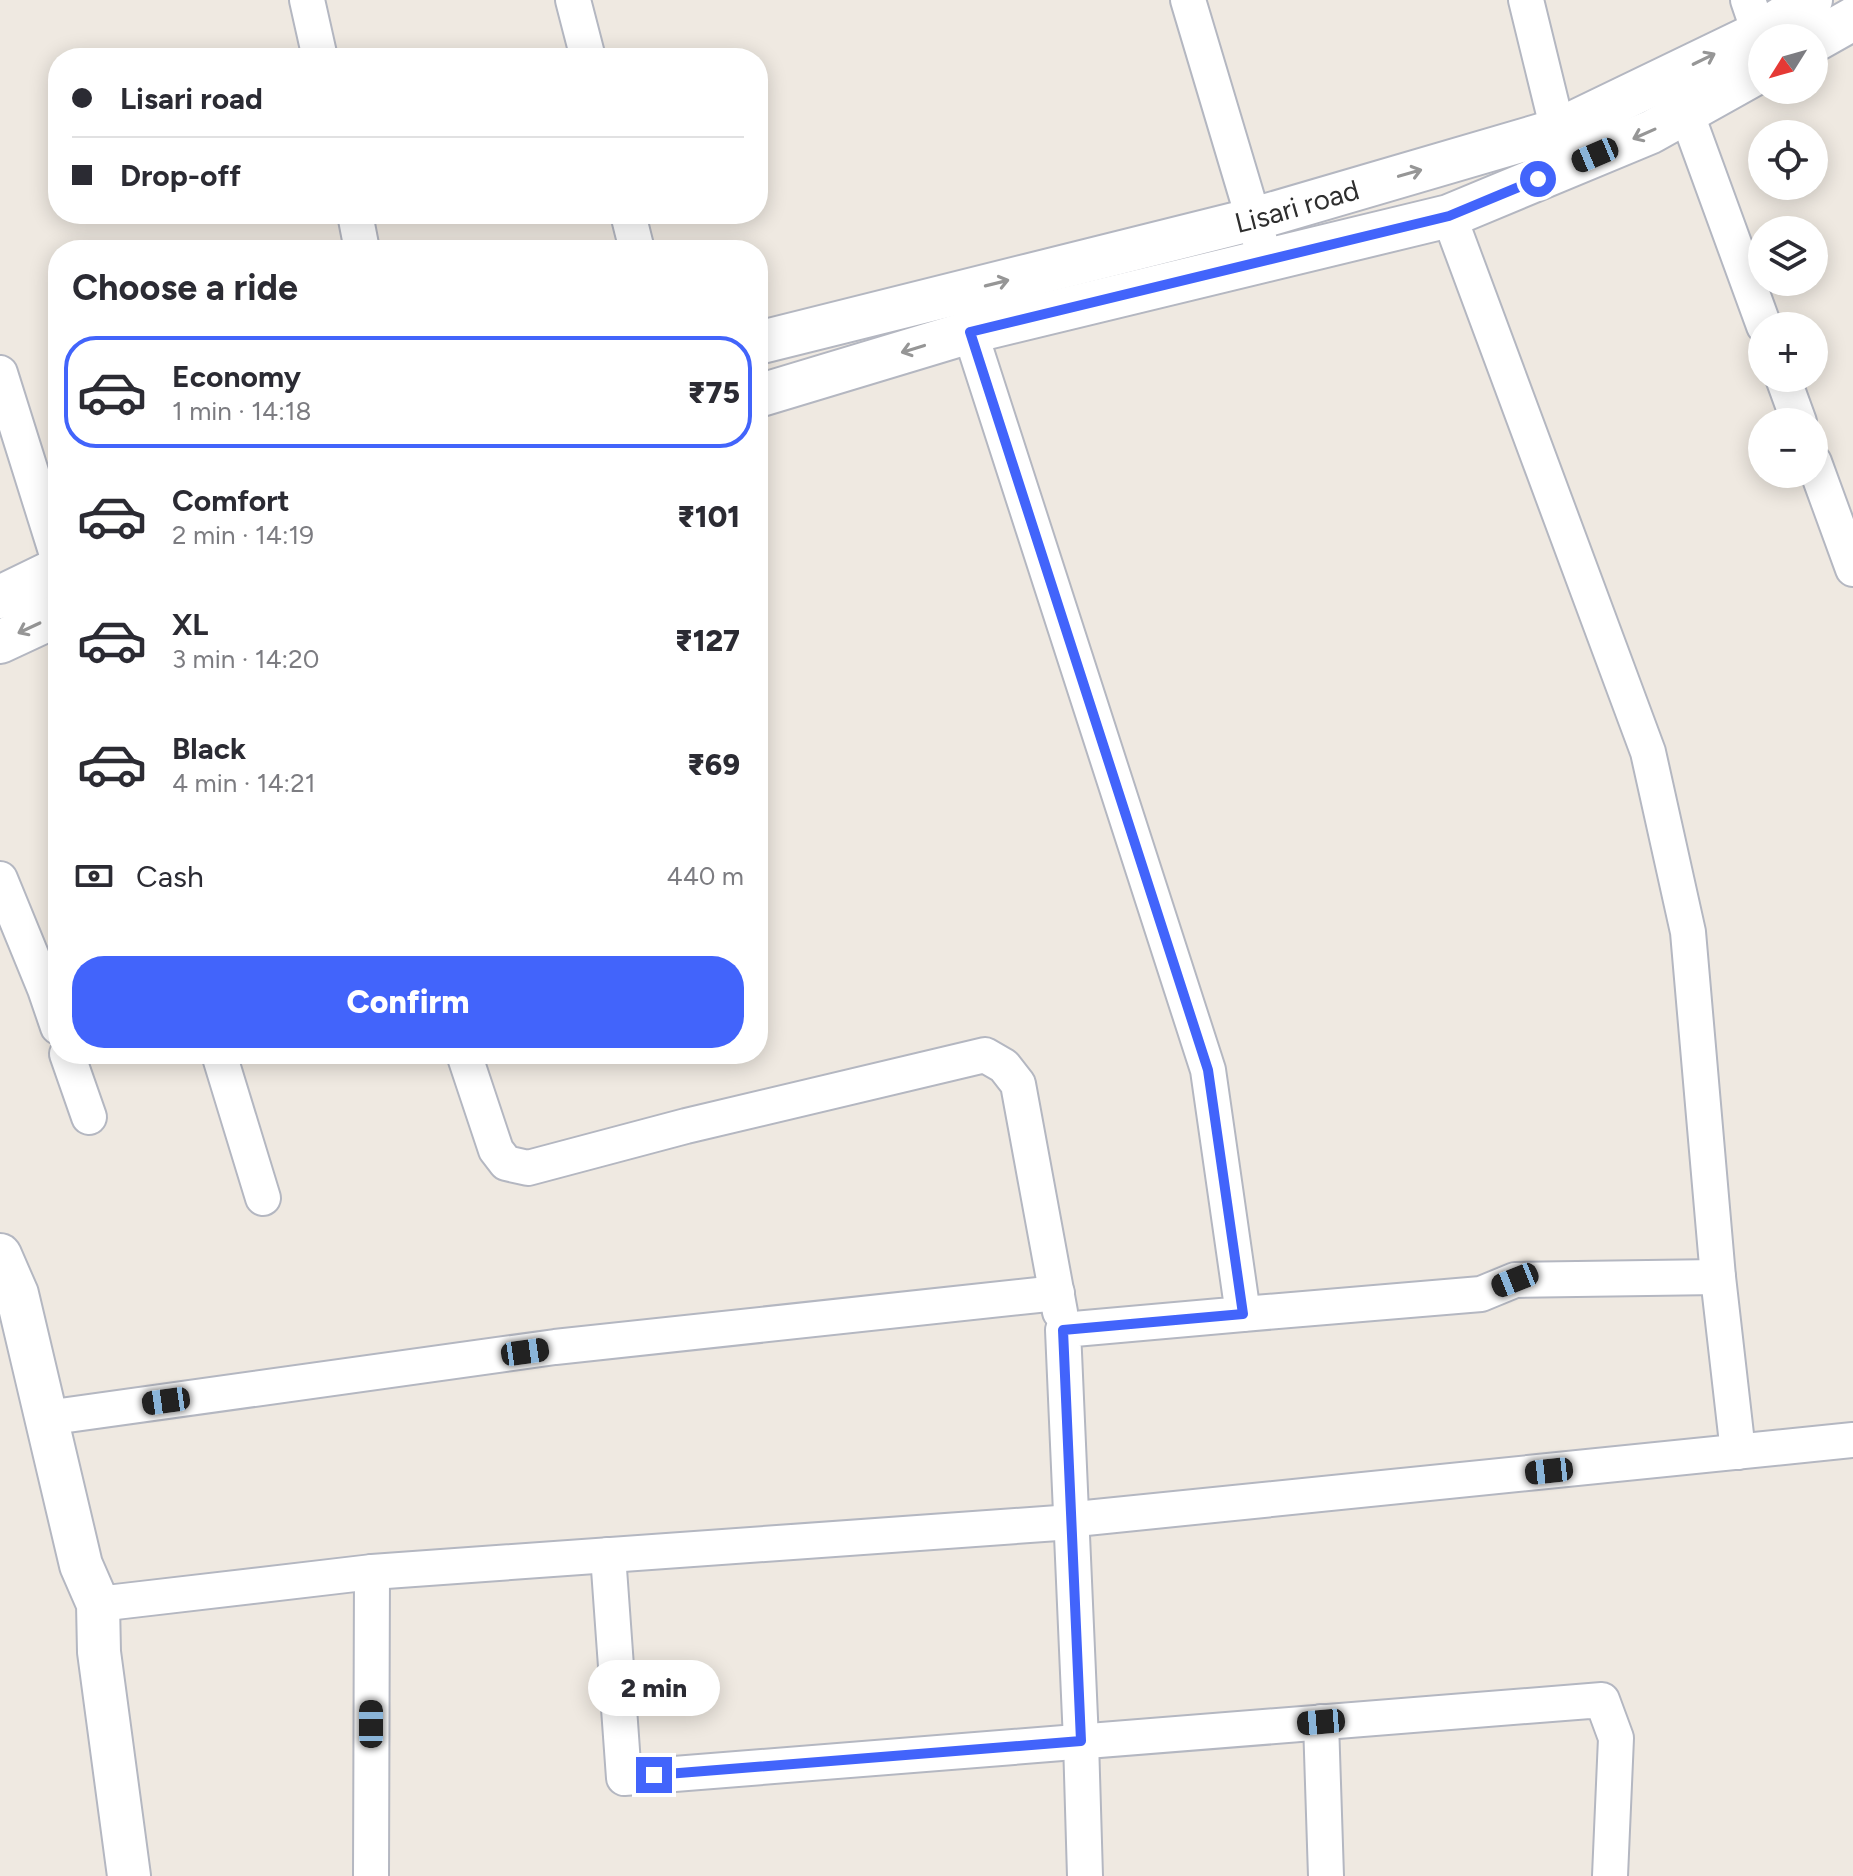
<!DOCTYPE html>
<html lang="en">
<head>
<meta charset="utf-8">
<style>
	:root { --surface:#fff; --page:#f2f2f3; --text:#2b2b33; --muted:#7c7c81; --line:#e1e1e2; --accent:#4264fb }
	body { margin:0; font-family:Figtree,sans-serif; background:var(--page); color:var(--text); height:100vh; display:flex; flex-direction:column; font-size:30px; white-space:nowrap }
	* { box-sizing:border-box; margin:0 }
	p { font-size:26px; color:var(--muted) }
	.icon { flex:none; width:44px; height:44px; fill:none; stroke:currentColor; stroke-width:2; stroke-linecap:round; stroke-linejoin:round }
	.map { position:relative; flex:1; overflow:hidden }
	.panel { position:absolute; left:48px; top:240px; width:720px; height:824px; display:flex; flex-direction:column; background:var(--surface); border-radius:32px; box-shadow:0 4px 20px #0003 }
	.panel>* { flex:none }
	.top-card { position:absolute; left:48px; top:48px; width:720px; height:176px; border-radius:32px; box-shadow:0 4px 20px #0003; display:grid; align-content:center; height:176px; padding:0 24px; background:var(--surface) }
	.needle { width:52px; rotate:233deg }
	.fabs { position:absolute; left:1748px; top:24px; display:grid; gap:16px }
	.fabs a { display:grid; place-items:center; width:80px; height:80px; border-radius:50%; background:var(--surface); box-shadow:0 4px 20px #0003; font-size:40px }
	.end { position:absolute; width:36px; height:36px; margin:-18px; border:10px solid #4264fb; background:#fff; box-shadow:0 0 0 4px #fff }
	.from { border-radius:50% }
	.bubble { position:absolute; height:56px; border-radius:28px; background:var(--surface); box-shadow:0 4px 20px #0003; font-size:26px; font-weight:800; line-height:56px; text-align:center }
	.car { position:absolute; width:24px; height:48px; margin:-24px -12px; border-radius:10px; box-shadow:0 0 6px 2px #0007; background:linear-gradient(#222 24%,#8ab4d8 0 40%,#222 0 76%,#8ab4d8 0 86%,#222 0) }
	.top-card b { display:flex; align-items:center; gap:28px; height:76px; font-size:30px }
	.top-card b+b { border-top:2px solid var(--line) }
	.top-card i { width:20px; height:20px; background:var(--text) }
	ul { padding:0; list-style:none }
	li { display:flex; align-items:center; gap:24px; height:112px; margin:0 16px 12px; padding:0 8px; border:4px solid transparent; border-radius:32px }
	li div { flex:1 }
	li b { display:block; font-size:30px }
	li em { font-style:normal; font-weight:800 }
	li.on { border-color:var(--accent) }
	li>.icon { width:72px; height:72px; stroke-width:1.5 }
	h2 { padding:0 24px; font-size:36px; line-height:96px }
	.pay { display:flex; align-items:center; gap:20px; height:88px; padding:0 24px; font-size:30px }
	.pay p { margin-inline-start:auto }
	.primary-button { display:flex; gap:16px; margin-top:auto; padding:16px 24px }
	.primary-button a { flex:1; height:92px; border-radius:32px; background:var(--accent); color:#fff; font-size:32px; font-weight:800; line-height:92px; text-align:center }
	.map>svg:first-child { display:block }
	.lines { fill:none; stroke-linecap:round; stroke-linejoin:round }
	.minor-casing { stroke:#b4b7c1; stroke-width:38 }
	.tertiary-casing { stroke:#b4b7c1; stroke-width:46 }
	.minor { stroke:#fff; stroke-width:34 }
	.tertiary { stroke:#fff; stroke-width:42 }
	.oneway { stroke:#969696 }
	.route { stroke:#4264fb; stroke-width:10 }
	.labels { text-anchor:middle; stroke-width:7; stroke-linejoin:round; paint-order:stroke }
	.street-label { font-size:28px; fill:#2e2e2e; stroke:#fff }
</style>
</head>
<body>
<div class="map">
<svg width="1853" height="1876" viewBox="0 0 1853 1876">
	<rect width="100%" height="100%" fill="#efe9e1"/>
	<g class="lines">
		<g class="minor-casing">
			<g id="minor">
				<polyline points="307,0 320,58"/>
				<polyline points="573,0 588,58"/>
				<polyline points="1188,0 1260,241"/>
				<polyline points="1526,0 1564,155"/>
				<polyline points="1748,0 1762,41"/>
				<polyline points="1686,112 1764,326"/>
				<polyline points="355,214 362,250"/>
				<polyline points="628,214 637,250"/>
				<polyline points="1449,216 1648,752 1688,932 1718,1277 1738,1452"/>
				<polyline points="970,332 1208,1070 1243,1314 1063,1330 1081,1741 1085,1876"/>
				<polyline points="0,373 58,558"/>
				<polyline points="1783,378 1799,422"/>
				<polyline points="1814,462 1853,569"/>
				<polyline points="0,879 45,989 58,1027"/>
				<polyline points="67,1054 89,1117"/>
				<polyline points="219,1054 263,1198"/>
				<polyline points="464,1054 496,1150 506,1163 528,1168 686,1126 985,1055 1004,1066 1018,1084 1060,1312"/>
				<polyline points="1243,1314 1481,1294 1515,1280 1718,1277"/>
				<polyline points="46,1418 555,1347 1057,1293"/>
				<polyline points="608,1555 624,1778 1602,1700 1616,1738 1610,1876"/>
				<polyline points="98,1604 372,1572 1072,1522 1076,1519 1853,1440"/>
				<polyline points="1321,1722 1326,1876"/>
				<polyline points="371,1876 372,1572"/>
			</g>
		</g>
		<g class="tertiary-casing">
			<g id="tertiary">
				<polyline points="1814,41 1853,19"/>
				<path id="s1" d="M 758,343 L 1254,219 L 1558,130 L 1759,33 L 1811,0"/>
				<polyline points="758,396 970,332 1449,216 1651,132 1762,70"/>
				<polyline points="0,597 58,569"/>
				<polyline points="0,642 58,615"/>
				<polyline points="0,1255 17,1294 81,1565 98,1604 99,1652 129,1876"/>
			</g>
		</g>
		<use href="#minor" class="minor"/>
		<use href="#tertiary" class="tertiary"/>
	</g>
	<defs><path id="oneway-shaft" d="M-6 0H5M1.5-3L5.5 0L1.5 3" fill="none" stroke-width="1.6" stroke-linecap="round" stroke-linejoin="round" transform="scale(2)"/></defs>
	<g class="oneway">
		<use href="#oneway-shaft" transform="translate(1704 59) rotate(-26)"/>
		<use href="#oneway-shaft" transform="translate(1644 134) rotate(156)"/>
		<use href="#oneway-shaft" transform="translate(1410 173) rotate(-16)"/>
		<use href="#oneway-shaft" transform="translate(997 283) rotate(-14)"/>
		<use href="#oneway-shaft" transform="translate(913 349) rotate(163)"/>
		<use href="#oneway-shaft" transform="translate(29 628) rotate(155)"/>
	</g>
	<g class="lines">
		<polyline class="route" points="654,1775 1081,1741 1063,1330 1243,1314 1208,1070 970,332 1449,216 1538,179"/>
	</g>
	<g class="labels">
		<g class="street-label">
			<text dy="10" stroke="none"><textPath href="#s1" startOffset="556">Lisari road</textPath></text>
		</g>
	</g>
</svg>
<div class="fabs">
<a><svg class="needle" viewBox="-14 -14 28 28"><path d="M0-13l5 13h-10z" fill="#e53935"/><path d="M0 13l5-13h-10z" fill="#7c7c81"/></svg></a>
<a><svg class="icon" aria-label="locate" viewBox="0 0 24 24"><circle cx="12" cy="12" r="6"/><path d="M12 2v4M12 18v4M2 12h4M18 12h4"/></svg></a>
<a><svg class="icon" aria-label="layers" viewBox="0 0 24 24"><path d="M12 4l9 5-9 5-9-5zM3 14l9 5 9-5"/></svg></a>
<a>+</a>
<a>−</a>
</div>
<i class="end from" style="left:1538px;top:179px"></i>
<i class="end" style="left:654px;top:1775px"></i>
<div class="bubble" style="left:588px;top:1660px;width:132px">2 min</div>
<i class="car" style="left:1595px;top:155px;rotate:247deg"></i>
<i class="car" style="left:1515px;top:1280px;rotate:248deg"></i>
<i class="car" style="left:525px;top:1352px;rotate:82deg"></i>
<i class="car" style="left:166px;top:1401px;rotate:262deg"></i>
<i class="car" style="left:1549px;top:1471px;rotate:264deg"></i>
<i class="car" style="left:1321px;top:1722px;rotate:265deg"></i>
<i class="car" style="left:371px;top:1724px;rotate:0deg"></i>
<div class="top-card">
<b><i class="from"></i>Lisari road</b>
<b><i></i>Drop-off</b>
</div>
<section class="panel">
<h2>Choose a ride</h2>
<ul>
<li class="on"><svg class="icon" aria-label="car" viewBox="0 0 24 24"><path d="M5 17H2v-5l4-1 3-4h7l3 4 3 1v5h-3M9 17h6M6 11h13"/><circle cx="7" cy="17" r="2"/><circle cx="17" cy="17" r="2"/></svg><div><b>Economy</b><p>1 min · 14:18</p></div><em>₹75</em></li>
<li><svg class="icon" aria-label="car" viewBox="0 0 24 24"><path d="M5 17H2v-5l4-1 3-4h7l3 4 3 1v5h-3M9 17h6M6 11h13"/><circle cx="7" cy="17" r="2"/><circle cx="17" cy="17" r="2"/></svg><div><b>Comfort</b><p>2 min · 14:19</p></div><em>₹101</em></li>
<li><svg class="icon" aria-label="car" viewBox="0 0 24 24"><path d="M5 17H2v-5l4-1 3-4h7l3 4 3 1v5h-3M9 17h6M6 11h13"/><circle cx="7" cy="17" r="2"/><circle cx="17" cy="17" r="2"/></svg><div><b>XL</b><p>3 min · 14:20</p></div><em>₹127</em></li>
<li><svg class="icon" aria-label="car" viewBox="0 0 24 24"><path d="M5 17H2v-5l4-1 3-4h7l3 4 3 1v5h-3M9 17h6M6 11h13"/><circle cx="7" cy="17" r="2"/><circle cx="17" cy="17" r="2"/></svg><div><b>Black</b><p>4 min · 14:21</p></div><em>₹69</em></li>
</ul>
<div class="pay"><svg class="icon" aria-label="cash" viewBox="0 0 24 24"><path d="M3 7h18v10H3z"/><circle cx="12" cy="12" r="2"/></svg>Cash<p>440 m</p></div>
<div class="primary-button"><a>Confirm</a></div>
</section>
</div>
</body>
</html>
